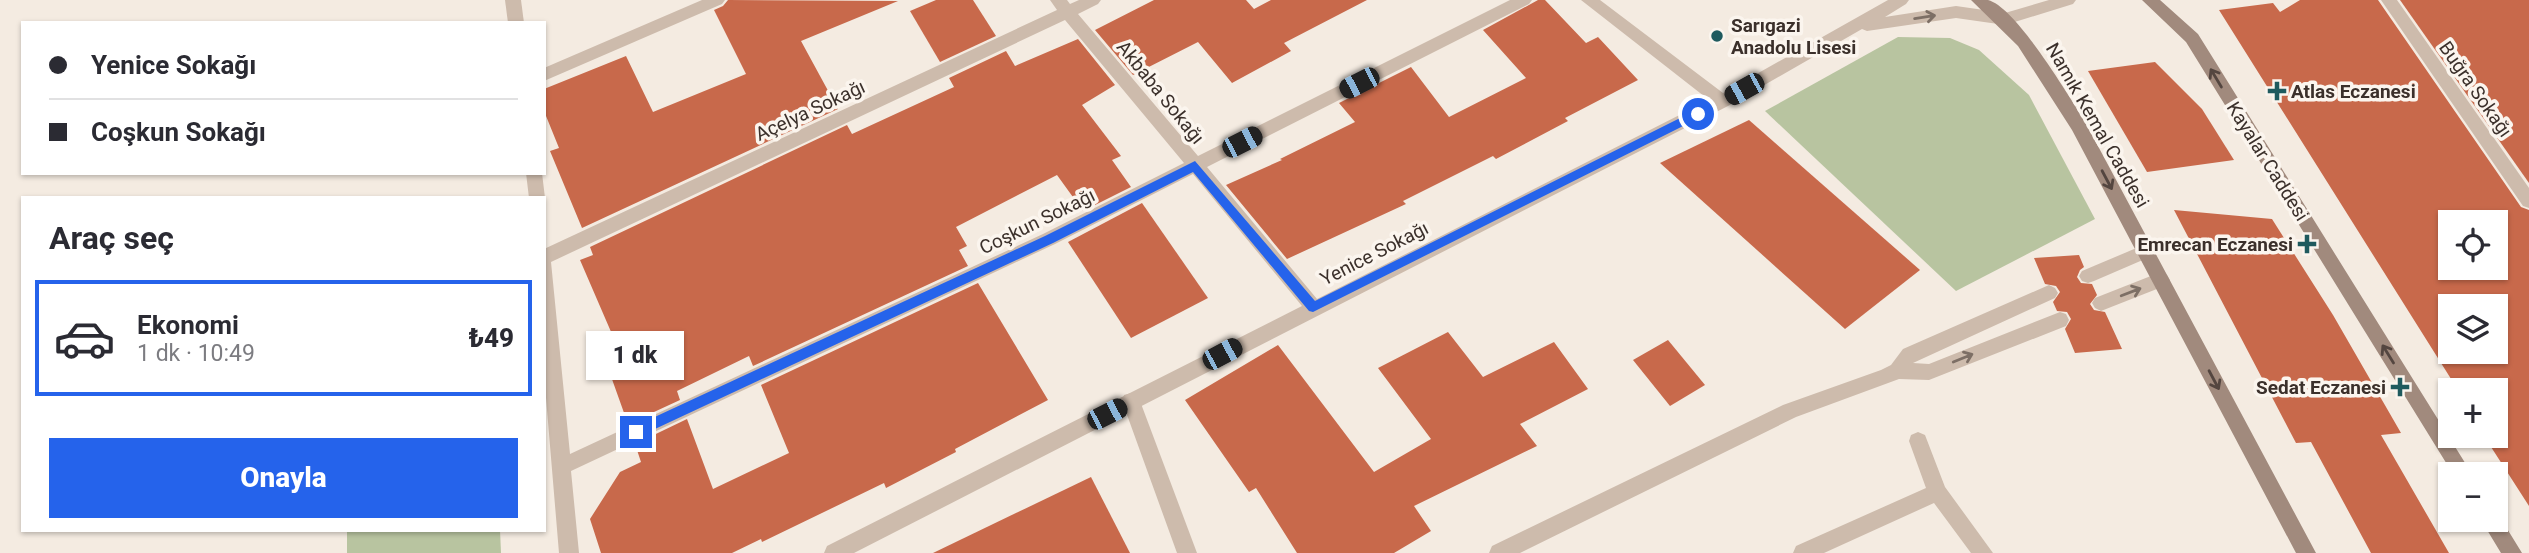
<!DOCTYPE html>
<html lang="tr">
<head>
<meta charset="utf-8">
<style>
	:root { --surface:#fff; --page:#f2f2f3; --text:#2b2b33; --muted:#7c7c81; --line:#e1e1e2; --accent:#2563eb }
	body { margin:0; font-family:Roboto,sans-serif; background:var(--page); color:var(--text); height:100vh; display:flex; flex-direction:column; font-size:26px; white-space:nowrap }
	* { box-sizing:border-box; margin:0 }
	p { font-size:23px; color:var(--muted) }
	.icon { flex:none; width:38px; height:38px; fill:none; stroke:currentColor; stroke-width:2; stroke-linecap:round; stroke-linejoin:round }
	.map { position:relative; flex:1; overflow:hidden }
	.details { position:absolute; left:21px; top:196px; width:525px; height:336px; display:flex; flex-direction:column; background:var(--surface); border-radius:0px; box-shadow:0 2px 5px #0004 }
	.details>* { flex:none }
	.guide { position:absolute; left:21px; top:21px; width:525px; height:154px; border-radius:0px; box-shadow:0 2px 5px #0004; display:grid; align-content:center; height:154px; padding:0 28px; background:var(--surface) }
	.fabs { position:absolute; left:2438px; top:210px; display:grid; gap:14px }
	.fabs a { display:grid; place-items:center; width:70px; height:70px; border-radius:0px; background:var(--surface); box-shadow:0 2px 5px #0004; font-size:35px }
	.end { position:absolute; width:32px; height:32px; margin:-16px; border:9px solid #2563eb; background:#fff; box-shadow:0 0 0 4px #fff }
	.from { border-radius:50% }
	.bubble { position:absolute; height:49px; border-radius:0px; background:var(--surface); box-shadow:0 2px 5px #0004; font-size:23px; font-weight:800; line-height:49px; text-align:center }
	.car { position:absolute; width:21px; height:42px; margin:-21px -10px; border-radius:9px; box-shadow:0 0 5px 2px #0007; background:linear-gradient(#222 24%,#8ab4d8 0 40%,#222 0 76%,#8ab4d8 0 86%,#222 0) }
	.guide b { display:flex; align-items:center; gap:24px; height:66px; font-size:26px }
	.guide b+b { border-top:2px solid var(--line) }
	.guide i { width:18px; height:18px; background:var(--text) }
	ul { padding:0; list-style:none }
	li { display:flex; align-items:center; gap:21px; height:116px; margin:0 14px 10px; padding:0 14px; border:4px solid transparent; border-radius:0px }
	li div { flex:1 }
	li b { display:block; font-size:26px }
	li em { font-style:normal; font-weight:800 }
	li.selected { border-color:var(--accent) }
	li>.icon { width:63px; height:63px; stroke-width:1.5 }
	h2 { padding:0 28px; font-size:32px; line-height:84px }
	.action { display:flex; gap:14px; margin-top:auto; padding:14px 28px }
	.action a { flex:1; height:80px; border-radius:0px; background:var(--accent); color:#fff; font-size:28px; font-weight:800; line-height:80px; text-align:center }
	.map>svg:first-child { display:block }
	.green { fill:#b8c4a0 }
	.building { fill:#c8694b; fill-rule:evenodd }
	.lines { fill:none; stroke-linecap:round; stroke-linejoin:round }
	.service { fill:#cdbbac; fill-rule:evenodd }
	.minor { fill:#cdbbac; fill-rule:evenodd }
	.secondary { fill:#a18a7d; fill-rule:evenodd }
	.oneway { stroke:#7d6f65 }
	.oneway2 { stroke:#544640 }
	.route { fill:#2563eb }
	.poi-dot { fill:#1f5a5e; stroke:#fbf5ee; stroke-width:2.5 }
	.labels { text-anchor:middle; stroke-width:7; stroke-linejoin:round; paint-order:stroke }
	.poi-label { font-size:19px; font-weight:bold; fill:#3b302b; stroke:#fbf5ee; text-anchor:start }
	.street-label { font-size:19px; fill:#3b302b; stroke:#fbf5ee }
</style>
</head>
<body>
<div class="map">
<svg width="2529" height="553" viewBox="0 0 2529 553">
	<rect width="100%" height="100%" fill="#f4ebe1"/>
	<g class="green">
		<polygon points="1898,37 1950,38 1979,50 2029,95 2095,219 1956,291 1765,111"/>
		<polygon points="347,530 500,530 501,553 347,553"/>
	</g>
	<g class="building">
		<polygon points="728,0 898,1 801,41 838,109 582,228 550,151 559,148 544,111 544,89 626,56 653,112 746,74 714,10 723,6"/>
		<polygon points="936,0 973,0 996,36 940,62 910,11"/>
		<polygon points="1154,0 1246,0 1254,9 1271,0 1367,0 1284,43 1291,51 1232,83 1198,42 1133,75 1095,30"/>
		<polygon points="1538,0 1545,0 1586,43 1598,37 1638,80 1565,118 1568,121 1496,159 1493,156 1403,201 1406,204 1287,259 1226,185 1282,160 1280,159 1355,122 1339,103 1411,67 1449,117 1526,78 1483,30"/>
		<path d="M 2300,0 L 2378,0 L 2521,207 L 2529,210 L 2529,506 L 2484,436 L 2496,436 L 2496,390 L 2458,390 L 2219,10 L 2273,3 L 2280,12 ZM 2450,222 L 2496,222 L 2496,268 L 2450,268 ZM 2450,306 L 2496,306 L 2496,352 L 2450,352 Z"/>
		<polygon points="2400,0 2529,0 2529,183"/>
		<polygon points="1078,39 1115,85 1082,105 1121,156 1112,160 1131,187 1083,211 1057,175 956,227 967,246 959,250 968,266 753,366 749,356 677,391 680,400 628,424 603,354 618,348 580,260 593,255 590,247 847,125 852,134 954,87 949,78 1006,51 1015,66"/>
		<polygon points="2155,62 2202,109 2234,160 2147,172 2088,71"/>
		<polygon points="1749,120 1920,270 1845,329 1660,163"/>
		<polygon points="1142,203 1208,298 1131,338 1068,242"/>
		<polygon points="2174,210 2272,219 2333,315 2401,433 2381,435 2449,553 2371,553 2311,442 2296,443"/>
		<polygon points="2079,255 2084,267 2080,270 2077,277 2081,283 2092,284 2097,295 2090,304 2094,310 2105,312 2122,349 2075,353 2065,329 2071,319 2067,312 2057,311 2053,302 2060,292 2056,286 2045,284 2034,258"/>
		<polygon points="978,283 1048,400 955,449 956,452 886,488 884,483 762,542 761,539 732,553 601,553 590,519 620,472 641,462 635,444 687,419 713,489 789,453 761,385"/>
		<polygon points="1448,332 1483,377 1554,342 1588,389 1520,424 1537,446 1414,506 1431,531 1394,553 1297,553 1256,488 1249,492 1185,400 1278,345 1374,472 1431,439 1378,368"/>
		<polygon points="1668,340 1705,385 1670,406 1633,360"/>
		<polygon points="1091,477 1130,553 933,553"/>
	</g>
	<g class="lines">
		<g class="service">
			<polygon points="2146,244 2152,246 2155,251 2152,256 2094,281 2088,283 2082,281 2079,276 2082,271"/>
			<polygon points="2161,272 2167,275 2170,280 2167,285 2101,311 2095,308 2092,303 2095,298"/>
			<polygon points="2049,285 2055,288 2058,293 2055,298 1913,363 1929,364 2060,312 2066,314 2069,320 2066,326 1929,380 1899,379 1796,417 1520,553 1489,553 1492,546 1783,405 1881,370 1891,365 1903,349"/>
			<polygon points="1131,393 1138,395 1140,401 1197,553 1177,553 1122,401 1124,395"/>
			<polygon points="1918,432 1925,435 1945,487 1993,553 1971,553 1934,503 1824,553 1793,553 1796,546 1926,488 1909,441 1911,435"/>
		</g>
		<g class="minor">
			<polygon points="505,0 521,0 524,23 508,23"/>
			<polygon points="702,0 725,0 722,4 544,81 544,68"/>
			<path d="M 1050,0 L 1067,0 L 1070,4 L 1079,0 L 1101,0 L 1098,4 L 1078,14 L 1198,156 L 1510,0 L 1532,0 L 1529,4 L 1207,167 L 1317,299 L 1709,100 L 1581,0 L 1600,0 L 1723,93 L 1888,0 L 1909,0 L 1906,4 L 1885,17 L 1956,6 L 2005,13 L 2049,0 L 2076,0 L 2073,4 L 2005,25 L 1956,18 L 1867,31 L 1862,29 L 1728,106 L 854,553 L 824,553 L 827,546 L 1302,306 L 1193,174 L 1055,244 L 571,471 L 579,553 L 559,553 L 544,374 L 544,249 L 1057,10 ZM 1065,20 L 1184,163 L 1043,234 L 570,454 L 551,262 Z"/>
			<polygon points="2381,0 2397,0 2529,188 2529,208 2523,206"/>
			<polygon points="526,173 542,173 545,198 544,200 544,198 529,198"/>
		</g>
		<g class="secondary">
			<path d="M 1971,0 C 1976,0 1983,0 1988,0 C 2016,7 2068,95 2084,120 L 2316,553 L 2296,553 L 2072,130 L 2018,46 Z"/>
			<polygon points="2142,0 2160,0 2198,34 2472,474 2453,474 2186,42"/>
			<polygon points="2496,513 2498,514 2522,553 2501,553 2481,520 2496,520"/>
		</g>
	</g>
	<defs><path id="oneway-shaft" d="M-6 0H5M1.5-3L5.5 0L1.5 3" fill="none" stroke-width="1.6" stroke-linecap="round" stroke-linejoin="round" transform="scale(1.75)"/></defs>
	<g class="oneway">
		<use href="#oneway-shaft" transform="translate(1925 17) rotate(-9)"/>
		<use href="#oneway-shaft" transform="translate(2131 292) rotate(-21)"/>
		<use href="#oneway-shaft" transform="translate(1963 358) rotate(-22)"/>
	</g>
	<g class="oneway2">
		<use href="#oneway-shaft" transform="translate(2216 78) rotate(-121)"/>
		<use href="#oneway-shaft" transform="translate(2107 180) rotate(62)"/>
		<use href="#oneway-shaft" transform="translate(2388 354) rotate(-122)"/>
		<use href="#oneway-shaft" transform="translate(2214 380) rotate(62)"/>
	</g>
	<polygon class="route" points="1698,109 1703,114 1701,117 1313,312 1309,311 1193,172 1053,243 640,436 631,436 630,432 631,428 1045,236 1195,161 1315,301"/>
	<g class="poi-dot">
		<circle cx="1717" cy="36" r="7"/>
		<path d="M2273.5 80.5h7v7h7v7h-7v7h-7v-7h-7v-7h7z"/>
		<path d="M2303.5 233.5h7v7h7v7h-7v7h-7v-7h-7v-7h7z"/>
		<path d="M2396.5 376.5h7v7h7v7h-7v7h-7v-7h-7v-7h7z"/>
	</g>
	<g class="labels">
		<g class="poi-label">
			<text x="1731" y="32">Sarıgazi<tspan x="1731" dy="22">Anadolu Lisesi</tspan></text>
			<text x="2291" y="98">Atlas Eczanesi</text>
			<text x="2293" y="251" text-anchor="end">Emrecan Eczanesi</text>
			<text x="2386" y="394" text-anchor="end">Sedat Eczanesi</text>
		</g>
		<g class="street-label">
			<text transform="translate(2476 89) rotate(55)" y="7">Buğra Sokağı</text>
			<text transform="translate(1161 92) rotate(51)" y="7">Akbaba Sokağı</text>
			<text transform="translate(810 110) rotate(-25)" y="7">Açelya Sokağı</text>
			<text transform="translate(2098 125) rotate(60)" y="7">Namık Kemal Caddesi</text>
			<text transform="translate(2268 161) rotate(58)" y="7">Kayalar Caddesi</text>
			<text transform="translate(1037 221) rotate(-26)" y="7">Coşkun Sokağı</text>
			<text transform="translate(1374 253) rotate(-27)" y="7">Yenice Sokağı</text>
		</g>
	</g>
</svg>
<div class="fabs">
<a><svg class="icon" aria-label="locate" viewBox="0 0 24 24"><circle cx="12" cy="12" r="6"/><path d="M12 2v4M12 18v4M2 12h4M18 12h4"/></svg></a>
<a><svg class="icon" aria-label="layers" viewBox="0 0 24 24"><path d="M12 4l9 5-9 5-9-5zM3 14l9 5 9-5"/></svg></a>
<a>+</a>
<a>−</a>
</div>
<i class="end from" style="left:1698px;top:114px"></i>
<i class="end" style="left:636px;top:432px"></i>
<div class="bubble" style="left:586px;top:331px;width:98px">1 dk</div>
<i class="car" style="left:1359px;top:83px;rotate:243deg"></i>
<i class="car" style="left:1744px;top:89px;rotate:241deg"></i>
<i class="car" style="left:1242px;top:142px;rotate:63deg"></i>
<i class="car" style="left:1222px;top:354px;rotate:62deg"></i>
<i class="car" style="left:1107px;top:414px;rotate:63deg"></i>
<div class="guide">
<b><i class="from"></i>Yenice Sokağı</b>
<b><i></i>Coşkun Sokağı</b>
</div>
<section class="details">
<h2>Araç seç</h2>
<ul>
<li class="selected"><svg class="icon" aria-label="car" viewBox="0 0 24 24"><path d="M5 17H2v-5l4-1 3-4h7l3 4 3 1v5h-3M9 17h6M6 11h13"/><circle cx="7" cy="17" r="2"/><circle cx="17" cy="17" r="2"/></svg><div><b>Ekonomi</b><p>1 dk · 10:49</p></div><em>₺49</em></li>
</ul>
<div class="action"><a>Onayla</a></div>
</section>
</div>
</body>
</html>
